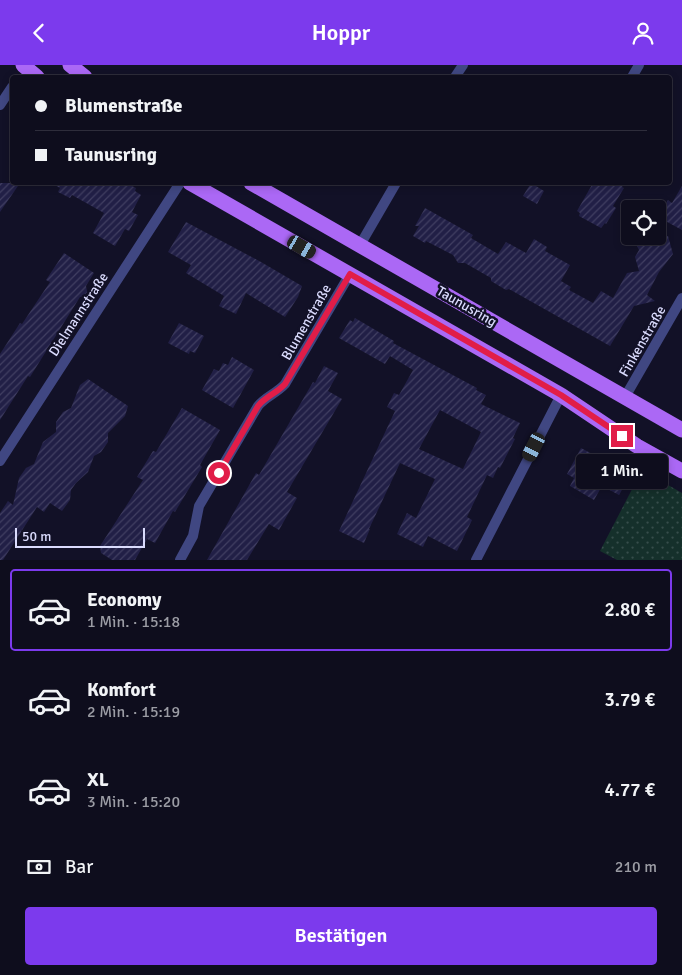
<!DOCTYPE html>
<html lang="de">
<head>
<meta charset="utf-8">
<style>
	:root { --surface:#0e0d1d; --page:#1c1b2a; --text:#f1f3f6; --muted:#9b9ca4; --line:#2e2d3b; --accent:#7c3aed }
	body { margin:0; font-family:Signika,sans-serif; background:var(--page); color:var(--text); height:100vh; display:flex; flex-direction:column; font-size:19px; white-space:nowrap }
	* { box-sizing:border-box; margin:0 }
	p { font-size:16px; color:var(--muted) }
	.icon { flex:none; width:28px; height:28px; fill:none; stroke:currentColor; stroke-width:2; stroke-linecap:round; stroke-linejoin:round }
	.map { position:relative; height:495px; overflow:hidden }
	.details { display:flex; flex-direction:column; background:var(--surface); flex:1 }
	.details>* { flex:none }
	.top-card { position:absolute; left:10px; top:10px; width:662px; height:110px; border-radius:5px; box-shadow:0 2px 8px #0003,0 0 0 1px var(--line); display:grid; align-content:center; height:110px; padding:0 25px; background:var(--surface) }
	.controls { position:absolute; left:621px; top:135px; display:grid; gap:10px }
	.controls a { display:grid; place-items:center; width:45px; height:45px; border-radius:5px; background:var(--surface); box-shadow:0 2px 8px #0003,0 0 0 1px var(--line); font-size:25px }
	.scale { position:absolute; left:15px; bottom:12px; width:130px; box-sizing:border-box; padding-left:5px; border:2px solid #dadbfd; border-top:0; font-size:14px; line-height:18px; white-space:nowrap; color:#dadbfd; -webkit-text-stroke:4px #121127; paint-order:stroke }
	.end { position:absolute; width:22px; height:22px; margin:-11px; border:6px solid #e11d48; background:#fff; box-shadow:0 0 0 2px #fff }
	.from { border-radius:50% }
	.bubble { position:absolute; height:35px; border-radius:5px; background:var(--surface); box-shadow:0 2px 8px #0003,0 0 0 1px var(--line); font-size:16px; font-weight:600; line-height:35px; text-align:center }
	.car { position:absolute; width:15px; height:30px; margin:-15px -8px; border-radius:6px; box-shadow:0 0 4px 1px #0007; background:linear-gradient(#222 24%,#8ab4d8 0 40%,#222 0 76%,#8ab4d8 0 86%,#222 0) }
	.top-card b { display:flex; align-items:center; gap:18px; height:48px; font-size:19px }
	.top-card b+b { border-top:1px solid var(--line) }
	.top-card i { width:12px; height:12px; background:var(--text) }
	ul { padding:9px 0 0; list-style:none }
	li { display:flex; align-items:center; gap:15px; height:82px; margin:0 10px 8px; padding:0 15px; border:2px solid transparent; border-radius:5px }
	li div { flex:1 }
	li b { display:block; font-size:19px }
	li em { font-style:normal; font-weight:600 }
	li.active { border-color:var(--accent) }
	li>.icon { width:45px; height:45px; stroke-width:1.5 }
	.pay { display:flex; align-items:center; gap:12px; height:55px; padding:0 25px; font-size:19px }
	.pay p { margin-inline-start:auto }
	.action { display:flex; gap:10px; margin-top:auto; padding:10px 25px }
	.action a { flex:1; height:58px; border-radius:5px; background:var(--accent); color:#fff; font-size:20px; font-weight:600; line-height:58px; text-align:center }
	header { display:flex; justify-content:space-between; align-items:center; height:65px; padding:0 25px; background:var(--accent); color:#fff; font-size:22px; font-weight:600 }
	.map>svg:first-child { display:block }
	.park { fill:url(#park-dots) }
	.building { fill:url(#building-hatch); fill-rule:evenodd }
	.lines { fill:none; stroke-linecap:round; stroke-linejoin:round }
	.street { stroke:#404782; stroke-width:10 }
	.primary { stroke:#ab68f5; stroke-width:15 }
	.route { stroke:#e11d48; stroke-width:6 }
	.labels { text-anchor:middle; stroke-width:5; stroke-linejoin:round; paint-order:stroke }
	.street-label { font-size:14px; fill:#dadbfd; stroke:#121127 }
</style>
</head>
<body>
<header><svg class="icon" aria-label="back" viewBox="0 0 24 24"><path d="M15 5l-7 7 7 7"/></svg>Hoppr<svg class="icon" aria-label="person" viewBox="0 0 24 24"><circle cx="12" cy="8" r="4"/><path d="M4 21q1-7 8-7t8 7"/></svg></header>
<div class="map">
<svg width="682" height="495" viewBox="0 0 682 495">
	<defs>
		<pattern id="park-dots" width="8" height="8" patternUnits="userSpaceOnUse" patternTransform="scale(1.25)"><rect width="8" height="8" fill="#15302b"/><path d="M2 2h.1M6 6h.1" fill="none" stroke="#364d4b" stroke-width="1.8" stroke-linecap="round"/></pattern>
		<pattern id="building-hatch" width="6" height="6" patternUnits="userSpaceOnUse" patternTransform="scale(1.25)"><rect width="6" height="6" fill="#211f46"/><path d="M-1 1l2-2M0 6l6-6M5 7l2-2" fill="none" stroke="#413f62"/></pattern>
	</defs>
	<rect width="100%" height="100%" fill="#121127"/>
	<polygon class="park" points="642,405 682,428 682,495 617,495 600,486"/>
	<g class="building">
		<polygon points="0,118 20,118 0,147"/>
		<polygon points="51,118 126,118 136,123 135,126 141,130 132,147 138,150 129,166 125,164 115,181 93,168 104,148 72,130 70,133 58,127 60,123"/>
		<polygon points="531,118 544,126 537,139 523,131"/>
		<polygon points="593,118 625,118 622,122 624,123 613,141 616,143 606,159 605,158 601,163 579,151 580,148 577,146"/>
		<polygon points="682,121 682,165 658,152 668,135 672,138"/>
		<polygon points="425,143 473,170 471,173 498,189 506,177 526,188 534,174 547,182 545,186 570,200 561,216 571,222 569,225 593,238 601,226 613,233 627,208 639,206 635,192 639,185 637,181 642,171 668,171 673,189 659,207 647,230 655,236 634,241 610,281 509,224 506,225 491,216 491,213 465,198 458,198 453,190 426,176 425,178 413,171 419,161 415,161"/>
		<polygon points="186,157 261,197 302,221 298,232 285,252 246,228 236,249 219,241 224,231 186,208 191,200 168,187"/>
		<polygon points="64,188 94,208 86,221 88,231 80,232 30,312 28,311 0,355 0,289 20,258 22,259 50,217 46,215"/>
		<path d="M 355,253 L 394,276 L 393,278 L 477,323 L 476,325 L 486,330 L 481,339 L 520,358 L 513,373 L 515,374 L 500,403 L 498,402 L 493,413 L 487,410 L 467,452 L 472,455 L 457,486 L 428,471 L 423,482 L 397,469 L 407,448 L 416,453 L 435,414 L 400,398 L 369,464 L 370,464 L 364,478 L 339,466 L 395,346 L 387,342 L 394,328 L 399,330 L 413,305 L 390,291 L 385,299 L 339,273 L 350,255 L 353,257 ZM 440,345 L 481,367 L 463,404 L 419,384 Z"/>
		<polygon points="179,258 204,271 195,288 190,286 189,289 168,278"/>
		<polygon points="232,292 254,305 233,343 202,325 214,304 219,306 223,298 228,300"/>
		<polygon points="324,301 338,308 328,326 342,334 287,427 297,433 279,465 269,459 247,495 207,495 256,408 259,410 313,317 315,318"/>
		<polygon points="88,314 128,341 125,351 108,368 108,377 101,387 94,391 88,407 76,418 71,425 70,435 62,446 50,438 44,447 37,442 3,495 0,495 0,448 8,436 13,440 19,413 26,403 34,399 43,377 56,367 56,357 63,347 71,343 80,320"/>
		<polygon points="182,343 220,365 200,400 202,402 175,447 173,446 155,478 147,474 135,495 112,495 101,488 100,481 143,415 137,412 153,386 156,387"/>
		<polygon points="581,383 613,400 610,406 627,416 619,430 602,421 594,435 570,421 574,413 567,409"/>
	</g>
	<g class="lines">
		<g class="street">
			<polyline points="455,12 463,0"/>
			<polyline points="632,12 639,0"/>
			<polyline points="0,40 12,22"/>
			<polyline points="360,180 396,118"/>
			<polyline points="625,332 682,233"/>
			<polyline points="0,396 180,118"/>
			<path d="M 180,495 L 193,471 L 199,441 L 258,341 C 265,332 277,328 285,319 L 350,209"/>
			<polyline points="476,495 561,330"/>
		</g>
		<g class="primary">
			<polyline points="23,0 37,12"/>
			<polyline points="70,0 85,12"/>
			<polyline points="190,118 561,330 637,381 682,406"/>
			<polyline points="251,118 682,365"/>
		</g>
	</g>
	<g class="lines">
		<path class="route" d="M 219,408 L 258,341 C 265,332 277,328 285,319 L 350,209 L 561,330 L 622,371"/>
	</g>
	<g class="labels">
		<g class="street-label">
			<text transform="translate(467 241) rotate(30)" y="5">Taunusring</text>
			<text transform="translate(78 249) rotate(-57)" y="5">Dielmannstraße</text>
			<text transform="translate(306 257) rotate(-60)" y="5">Blumenstraße</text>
			<text transform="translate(642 276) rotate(-60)" y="5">Finkenstraße</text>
		</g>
	</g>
</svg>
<div class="controls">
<a><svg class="icon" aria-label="locate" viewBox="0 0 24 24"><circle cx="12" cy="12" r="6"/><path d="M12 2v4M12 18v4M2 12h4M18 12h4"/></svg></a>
</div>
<div class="scale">50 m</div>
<i class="end from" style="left:219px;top:408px"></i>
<i class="end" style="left:622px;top:371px"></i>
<div class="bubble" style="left:576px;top:389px;width:92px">1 Min.</div>
<i class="car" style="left:302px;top:182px;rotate:120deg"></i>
<i class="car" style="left:534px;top:382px;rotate:207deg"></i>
<div class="top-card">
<b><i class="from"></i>Blumenstraße</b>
<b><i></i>Taunusring</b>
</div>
</div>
<section class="details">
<ul>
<li class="active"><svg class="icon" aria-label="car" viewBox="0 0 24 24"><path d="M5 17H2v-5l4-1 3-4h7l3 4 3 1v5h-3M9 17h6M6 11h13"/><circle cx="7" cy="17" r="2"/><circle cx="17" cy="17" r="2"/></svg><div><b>Economy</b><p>1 Min. · 15:18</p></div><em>2.80 €</em></li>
<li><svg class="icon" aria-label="car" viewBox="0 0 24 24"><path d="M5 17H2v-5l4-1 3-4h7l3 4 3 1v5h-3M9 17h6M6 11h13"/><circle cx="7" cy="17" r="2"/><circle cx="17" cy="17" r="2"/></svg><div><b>Komfort</b><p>2 Min. · 15:19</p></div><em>3.79 €</em></li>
<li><svg class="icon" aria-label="car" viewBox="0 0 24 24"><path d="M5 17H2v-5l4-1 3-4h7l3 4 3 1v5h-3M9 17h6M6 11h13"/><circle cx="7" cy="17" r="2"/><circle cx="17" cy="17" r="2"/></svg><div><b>XL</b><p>3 Min. · 15:20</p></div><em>4.77 €</em></li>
</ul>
<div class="pay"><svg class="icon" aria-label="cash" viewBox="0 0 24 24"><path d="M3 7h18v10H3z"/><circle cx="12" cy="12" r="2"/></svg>Bar<p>210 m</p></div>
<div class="action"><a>Bestätigen</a></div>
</section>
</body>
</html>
